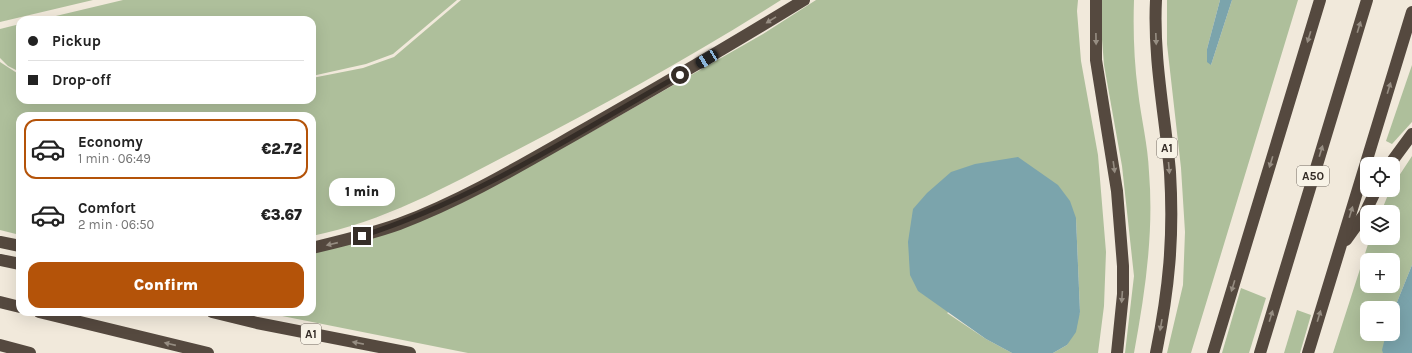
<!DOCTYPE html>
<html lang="en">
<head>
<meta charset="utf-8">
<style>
	:root { --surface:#fff; --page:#f6f6f6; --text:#222; --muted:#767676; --line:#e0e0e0; --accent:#b45309 }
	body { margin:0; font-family:Karla,sans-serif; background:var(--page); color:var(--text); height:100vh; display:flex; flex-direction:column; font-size:15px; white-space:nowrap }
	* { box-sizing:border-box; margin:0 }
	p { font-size:13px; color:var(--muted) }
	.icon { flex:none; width:22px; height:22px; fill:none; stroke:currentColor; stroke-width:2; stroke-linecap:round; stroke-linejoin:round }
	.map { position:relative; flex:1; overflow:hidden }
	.drawer { position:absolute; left:16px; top:112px; width:300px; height:204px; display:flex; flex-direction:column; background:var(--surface); border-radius:12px; box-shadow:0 4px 16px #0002 }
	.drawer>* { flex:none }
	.guide { position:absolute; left:16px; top:16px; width:300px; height:88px; border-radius:12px; box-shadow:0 4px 16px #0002; display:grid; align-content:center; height:88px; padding:0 12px; background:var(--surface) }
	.controls { position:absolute; left:1360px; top:157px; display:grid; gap:8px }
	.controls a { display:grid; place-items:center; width:40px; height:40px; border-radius:8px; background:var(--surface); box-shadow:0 4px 16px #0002; font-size:20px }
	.end { position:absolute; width:18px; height:18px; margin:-9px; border:5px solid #352d27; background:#fff; box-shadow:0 0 0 2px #fff }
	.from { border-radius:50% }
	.bubble { position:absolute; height:28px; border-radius:12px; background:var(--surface); box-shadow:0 4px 16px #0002; font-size:13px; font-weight:800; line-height:28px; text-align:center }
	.car { position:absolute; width:12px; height:24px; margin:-12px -6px; border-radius:5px; box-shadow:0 0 3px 1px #0007; background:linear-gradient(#222 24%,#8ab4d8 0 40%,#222 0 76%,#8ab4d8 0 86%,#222 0) }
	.guide b { display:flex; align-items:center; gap:14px; height:38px; font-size:15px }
	.guide b+b { border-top:1px solid var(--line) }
	.guide i { width:10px; height:10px; background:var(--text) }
	ul { padding:7px 0 0; list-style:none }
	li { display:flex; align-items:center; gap:12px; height:60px; margin:0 8px 6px; padding:0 4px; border:2px solid transparent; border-radius:12px }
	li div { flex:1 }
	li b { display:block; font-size:15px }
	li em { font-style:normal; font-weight:800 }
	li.current { border-color:var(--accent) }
	li>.icon { width:36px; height:36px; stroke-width:1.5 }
	.cta { display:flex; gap:8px; margin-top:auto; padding:8px 12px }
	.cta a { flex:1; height:46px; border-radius:12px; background:var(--accent); color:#fff; font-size:16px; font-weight:800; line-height:46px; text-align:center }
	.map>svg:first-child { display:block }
	.green { fill:#aebf9b; fill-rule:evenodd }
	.water { fill:#7ba4ac }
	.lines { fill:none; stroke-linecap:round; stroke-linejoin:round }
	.motorway { stroke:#55493f; stroke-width:12 }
	.oneway { fill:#968d82 }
	.route { stroke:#352d27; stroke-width:5 }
	.labels { text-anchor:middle; stroke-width:4; stroke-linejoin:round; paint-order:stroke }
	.shield { fill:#f8f3e7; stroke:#706861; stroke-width:1 }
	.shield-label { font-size:12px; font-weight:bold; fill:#352d27 }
</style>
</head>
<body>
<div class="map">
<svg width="1412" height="353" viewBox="0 0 1412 353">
	<rect width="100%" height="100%" fill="#f1e9db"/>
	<g class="green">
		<polygon points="0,0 93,0 0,22"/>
		<polygon points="123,0 457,0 393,54 366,64 312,76 312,20 39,20"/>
		<path d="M 461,0 L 781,0 C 695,55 605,104 515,151 C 450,185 384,222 312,236 L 312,116 L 20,116 L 20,235 L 0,230 L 0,62 L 20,75 L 20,100 L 312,100 L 312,78 L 363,68 L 394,57 Z"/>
		<polygon points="816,0 1078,0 1077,11 1081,61 1098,155 1106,252 1104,306 1098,353 1053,353 1067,345 1080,312 1076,218 947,313 986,339 1012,353 468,353 262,312 312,312 312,253 358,241 593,131 763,34"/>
		<path d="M 1102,0 L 1134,0 C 1133,30 1134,61 1138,91 C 1141,118 1148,145 1149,172 C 1154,233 1145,293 1134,353 L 1125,353 L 1134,276 L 1122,166 L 1104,65 L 1100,14 Z"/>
		<polygon points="1167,0 1220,0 1207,49 1211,65 1232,0 1298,0 1191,353 1167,353 1183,285 1185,232 1181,168 1167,44"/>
		<polygon points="20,24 20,72 8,66 0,58 0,29"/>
		<polygon points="1412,65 1412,122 1392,144 1386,141"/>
		<path d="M 1412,156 L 1412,265 L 1393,312 L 1393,308 L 1367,308 L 1367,334 L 1386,334 L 1383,353 L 1333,353 L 1370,238 L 1393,238 L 1393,212 L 1381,212 L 1390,190 L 1393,190 L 1393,185 ZM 1367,260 L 1393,260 L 1393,286 L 1367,286 Z"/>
		<polygon points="1241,288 1266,298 1249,353 1222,353"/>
		<polygon points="1297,310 1311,315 1300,353 1284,353"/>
	</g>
	<g class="water">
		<polygon points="1220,0 1232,0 1211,65 1207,62 1207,49"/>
		<polygon points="1018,157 1058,185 1070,201 1076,218 1080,312 1076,332 1067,345 1053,353 1012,353 986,339 918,291 910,275 908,242 913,209 927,193 951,172 975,164"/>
		<polygon points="1412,265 1412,353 1383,353 1382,350 1386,334 1393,334 1393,312"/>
	</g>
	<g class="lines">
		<g class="motorway">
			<polyline points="1096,0 1096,60 1117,191 1123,266 1123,294 1117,353"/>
			<polyline points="1390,164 1412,134"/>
			<polyline points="1346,240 1364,215 1376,190"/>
			<polyline points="0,242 20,246"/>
			<path d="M 312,248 C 341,241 371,234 399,224 C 466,199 528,161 590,126 C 662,85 734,43 804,0"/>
			<polyline points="0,260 20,264"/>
			<polyline points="0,302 20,307"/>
			<polyline points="39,312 208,353"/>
			<polyline points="212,312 257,323 410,353"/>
			<polyline points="0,345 30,353"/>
			<path d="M 1156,353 C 1169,289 1174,237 1170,172 C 1165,115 1153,58 1156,0"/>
			<polyline points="1213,353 1320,0"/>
			<polyline points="1260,353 1367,0"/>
			<polyline points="1308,353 1412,12"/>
		</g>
	</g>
	<defs><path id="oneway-solid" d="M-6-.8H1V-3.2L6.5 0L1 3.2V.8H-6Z"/></defs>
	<g class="oneway">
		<use href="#oneway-solid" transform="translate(771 20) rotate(148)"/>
		<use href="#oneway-solid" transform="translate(1359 27) rotate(-73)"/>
		<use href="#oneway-solid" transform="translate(1309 37) rotate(107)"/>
		<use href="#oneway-solid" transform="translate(1096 39) rotate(89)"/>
		<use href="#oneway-solid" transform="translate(1156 39) rotate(88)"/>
		<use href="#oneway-solid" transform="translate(1389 88) rotate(-73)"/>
		<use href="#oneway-solid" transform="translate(1321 151) rotate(-73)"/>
		<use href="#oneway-solid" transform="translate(1271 162) rotate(107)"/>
		<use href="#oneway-solid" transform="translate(1114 167) rotate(82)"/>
		<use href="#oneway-solid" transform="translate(1169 168) rotate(85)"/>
		<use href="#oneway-solid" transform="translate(1351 212) rotate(-73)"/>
		<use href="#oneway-solid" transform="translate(332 244) rotate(167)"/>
		<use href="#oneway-solid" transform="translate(1233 286) rotate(107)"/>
		<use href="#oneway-solid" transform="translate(1122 297) rotate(94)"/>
		<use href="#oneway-solid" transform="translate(1271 316) rotate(-73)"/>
		<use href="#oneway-solid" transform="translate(1319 316) rotate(-73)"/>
		<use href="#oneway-solid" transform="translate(1161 325) rotate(100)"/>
		<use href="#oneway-solid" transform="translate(358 343) rotate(-169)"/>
		<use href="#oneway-solid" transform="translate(170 344) rotate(-167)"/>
	</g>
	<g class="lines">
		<path class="route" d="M 362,236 C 475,200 577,133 680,75"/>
	</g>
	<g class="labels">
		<g class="shield">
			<rect x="1157" y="138" width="20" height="20" rx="3"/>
			<rect x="1297" y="166" width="32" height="20" rx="3"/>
			<rect x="301" y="324" width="20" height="20" rx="3"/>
		</g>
		<g class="shield-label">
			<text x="1167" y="152">A1</text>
			<text x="1313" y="180">A50</text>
			<text x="311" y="338">A1</text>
		</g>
	</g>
</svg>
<div class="controls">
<a><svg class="icon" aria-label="locate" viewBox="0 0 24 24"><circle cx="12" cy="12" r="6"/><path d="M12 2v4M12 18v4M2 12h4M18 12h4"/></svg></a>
<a><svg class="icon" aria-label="layers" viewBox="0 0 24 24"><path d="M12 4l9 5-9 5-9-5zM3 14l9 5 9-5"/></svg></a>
<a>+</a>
<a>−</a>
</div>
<i class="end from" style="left:680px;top:75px"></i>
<i class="end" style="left:362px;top:236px"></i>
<div class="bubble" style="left:329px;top:178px;width:66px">1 min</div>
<i class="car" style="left:707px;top:59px;rotate:239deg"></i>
<div class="guide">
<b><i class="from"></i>Pickup</b>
<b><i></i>Drop-off</b>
</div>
<section class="drawer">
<ul>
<li class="current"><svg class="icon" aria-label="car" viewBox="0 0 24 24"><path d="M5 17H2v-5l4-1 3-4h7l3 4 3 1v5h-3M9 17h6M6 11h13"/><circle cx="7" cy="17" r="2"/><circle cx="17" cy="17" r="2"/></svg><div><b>Economy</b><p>1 min · 06:49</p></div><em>€2.72</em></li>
<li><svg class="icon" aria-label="car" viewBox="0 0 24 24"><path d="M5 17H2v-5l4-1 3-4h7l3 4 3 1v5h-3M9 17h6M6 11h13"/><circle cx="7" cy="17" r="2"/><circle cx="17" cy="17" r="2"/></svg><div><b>Comfort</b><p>2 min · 06:50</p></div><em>€3.67</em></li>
</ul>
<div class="cta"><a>Confirm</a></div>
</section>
</div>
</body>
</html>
